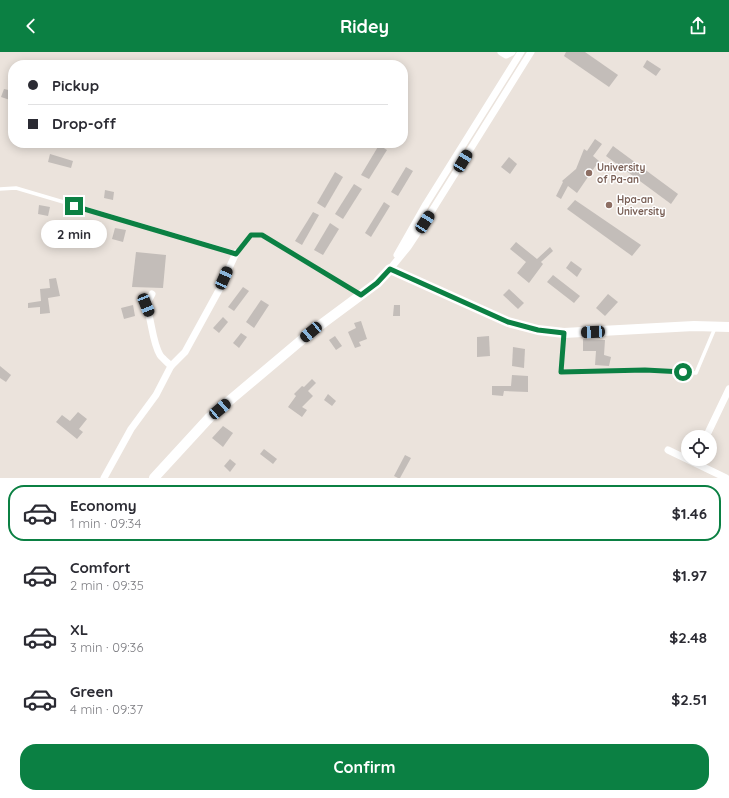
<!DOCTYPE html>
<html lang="en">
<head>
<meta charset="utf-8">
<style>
	:root { --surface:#fff; --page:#f2f2f3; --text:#2b2b33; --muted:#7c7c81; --line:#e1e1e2; --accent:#0b8043 }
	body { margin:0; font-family:Quicksand,sans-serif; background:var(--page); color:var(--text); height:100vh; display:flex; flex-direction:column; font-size:15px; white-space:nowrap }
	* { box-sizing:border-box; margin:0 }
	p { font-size:13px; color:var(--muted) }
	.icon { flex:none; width:22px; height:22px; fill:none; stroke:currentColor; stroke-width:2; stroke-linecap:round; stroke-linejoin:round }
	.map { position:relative; height:426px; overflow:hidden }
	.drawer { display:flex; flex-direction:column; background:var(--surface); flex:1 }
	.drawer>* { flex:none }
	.guide { position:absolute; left:8px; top:8px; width:400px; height:88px; border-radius:16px; box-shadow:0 2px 10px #0003; display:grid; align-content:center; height:88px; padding:0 20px; background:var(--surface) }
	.tools { position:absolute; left:681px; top:378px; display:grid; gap:8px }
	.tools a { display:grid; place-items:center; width:36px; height:36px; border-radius:50%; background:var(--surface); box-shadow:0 2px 10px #0003; font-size:20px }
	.end { position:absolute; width:18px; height:18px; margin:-9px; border:5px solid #0b8043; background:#fff; box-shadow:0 0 0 2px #fff }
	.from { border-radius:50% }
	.bubble { position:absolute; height:28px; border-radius:14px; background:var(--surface); box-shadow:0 2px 10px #0003; font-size:13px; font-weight:700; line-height:28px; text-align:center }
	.car { position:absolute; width:12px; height:24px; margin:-12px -6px; border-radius:5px; box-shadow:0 0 3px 1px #0007; background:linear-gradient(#222 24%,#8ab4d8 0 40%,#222 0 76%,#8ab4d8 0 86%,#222 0) }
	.guide b { display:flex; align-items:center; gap:14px; height:38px; font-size:15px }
	.guide b+b { border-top:1px solid var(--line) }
	.guide i { width:10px; height:10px; background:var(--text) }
	ul { padding:7px 0 0; list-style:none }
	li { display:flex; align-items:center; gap:12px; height:56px; margin:0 8px 6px; padding:0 12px; border:2px solid transparent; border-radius:16px }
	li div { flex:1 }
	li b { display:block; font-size:15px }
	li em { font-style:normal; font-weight:700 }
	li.on { border-color:var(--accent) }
	li>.icon { width:36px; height:36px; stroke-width:1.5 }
	.cta { display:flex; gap:8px; margin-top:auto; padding:8px 20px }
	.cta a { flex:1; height:46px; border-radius:16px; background:var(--accent); color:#fff; font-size:16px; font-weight:700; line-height:46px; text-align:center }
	header { display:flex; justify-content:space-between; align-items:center; height:52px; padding:0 20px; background:var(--accent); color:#fff; font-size:18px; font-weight:700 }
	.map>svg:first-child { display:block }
	.building { fill:#c3bdb9 }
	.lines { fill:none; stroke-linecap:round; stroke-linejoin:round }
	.lane { stroke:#fff; stroke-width:3.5 }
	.street { stroke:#fff; stroke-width:7 }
	.secondary { stroke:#fff; stroke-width:10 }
	.route { stroke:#0b8043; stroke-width:5 }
	.education-dot { fill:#8d6e63; stroke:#fff; stroke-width:1.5 }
	.labels { text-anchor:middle; stroke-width:3; stroke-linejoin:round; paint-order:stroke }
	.education-label { font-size:10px; font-weight:bold; fill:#785e54; stroke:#fff; text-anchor:start }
</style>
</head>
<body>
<header><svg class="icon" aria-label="back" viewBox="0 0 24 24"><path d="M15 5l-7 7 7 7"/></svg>Ridey<svg class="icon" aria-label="share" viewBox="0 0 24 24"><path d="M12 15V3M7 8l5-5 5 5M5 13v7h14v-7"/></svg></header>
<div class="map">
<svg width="729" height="426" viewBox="0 0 729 426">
	<rect width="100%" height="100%" fill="#ebe3dc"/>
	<g class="building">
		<polygon points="566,0 585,0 618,23 609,35 564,4"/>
		<polygon points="647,8 661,17 656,24 643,15"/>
		<polygon points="4,37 13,39 13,49 1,45"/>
		<polygon points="595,87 602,92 593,104 599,109 577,141 568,134 561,147 556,144 563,130 562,129 576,117 584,97 587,99"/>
		<polygon points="379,93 387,98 369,127 361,123"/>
		<polygon points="613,94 678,142 671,152 606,104"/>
		<polygon points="50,102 73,109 71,116 48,110"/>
		<polygon points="509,105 517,112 510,122 501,115"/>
		<polygon points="406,115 413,119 398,144 391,140"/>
		<polygon points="335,120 343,125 325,156 317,151"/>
		<polygon points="354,132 362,137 343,167 335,162"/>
		<polygon points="105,138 114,140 113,148 104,146"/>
		<polygon points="575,148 641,193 632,204 567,157"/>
		<polygon points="384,150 390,154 371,185 365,181"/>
		<polygon points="39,153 50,155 48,164 38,162"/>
		<polygon points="313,160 319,163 302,193 295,189"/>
		<polygon points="330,171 339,177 323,203 314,198"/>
		<polygon points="115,176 126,178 123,190 112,187"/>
		<polygon points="516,190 537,207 550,195 553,199 541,210 543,212 529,231 517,221 526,210 510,197"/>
		<polygon points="136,200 166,203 163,236 132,235"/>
		<polygon points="571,209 582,217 577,225 566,216"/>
		<polygon points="553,223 580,244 574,251 547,230"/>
		<polygon points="56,226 60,244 48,246 50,261 40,262 40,255 28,256 28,251 41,249 40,237 50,236 49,227"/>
		<polygon points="243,235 249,239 234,259 228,255"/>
		<polygon points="509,237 524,251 518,257 503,243"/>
		<polygon points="608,242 618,250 605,264 596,256"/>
		<polygon points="261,248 269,253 254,276 246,270"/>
		<polygon points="133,253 135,264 124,267 121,256"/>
		<polygon points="394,253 400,253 400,264 393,264"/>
		<polygon points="223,265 228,270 219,281 213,276"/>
		<polygon points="361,269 367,287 359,290 361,294 355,296 348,280 356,276 354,271"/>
		<polygon points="241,281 247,285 239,296 233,291"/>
		<polygon points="335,284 342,294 336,298 329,288"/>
		<polygon points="489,284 490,304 477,305 477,285"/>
		<polygon points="583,287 605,288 604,303 611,305 609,314 595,313 596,299 583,299"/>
		<polygon points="513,295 525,297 524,316 512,314"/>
		<polygon points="0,314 11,323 6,330 0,326"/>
		<polygon points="512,323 528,324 528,340 504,339 503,344 492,343 492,334 511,334"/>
		<polygon points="312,327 316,331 308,339 313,344 302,355 307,358 302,365 288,355 296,344 294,342 302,334 304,335"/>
		<polygon points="328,342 336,349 332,354 324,348"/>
		<polygon points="78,360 87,367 79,377 83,380 77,387 56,370 62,363 70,369"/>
		<polygon points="223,374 233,381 223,395 212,386"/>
		<polygon points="264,397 277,407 273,412 260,402"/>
		<polygon points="405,403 411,406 400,426 398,426 394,424"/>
		<polygon points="230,407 236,412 230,420 224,414"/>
	</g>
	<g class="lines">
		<g class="lane">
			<polyline points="0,137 16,136 236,201 251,183 262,183 360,242"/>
			<polyline points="564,283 561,320 645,318 696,321 715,276"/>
		</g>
		<g class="street">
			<polyline points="501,0 506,3 512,0"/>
			<polyline points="397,203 426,152 521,0"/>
			<polyline points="390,217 408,195 433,157 531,0"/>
			<path d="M 152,242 L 146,253 C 152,268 152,290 160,303 C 163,307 168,311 171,314"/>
			<polyline points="706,385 729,337"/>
			<polyline points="668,398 726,426"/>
			<polyline points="104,426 131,377 156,343 171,314 185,300 219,238 236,201"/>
		</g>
		<polyline class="secondary" points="154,426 210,365 311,280 377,231 390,217 508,270 538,278 564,281 694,274 729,275"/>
	</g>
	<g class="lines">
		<polyline class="route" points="74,154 236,202 251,183 262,183 361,243 377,231 390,217 508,270 538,278 564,281 561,320 645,318 683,320"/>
	</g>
	<g class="education-dot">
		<circle cx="589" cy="121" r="4"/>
		<circle cx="609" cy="153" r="4"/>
	</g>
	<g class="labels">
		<g class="education-label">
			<text x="597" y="119">University<tspan x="597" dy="12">of Pa-an</tspan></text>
			<text x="617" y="151">Hpa-an<tspan x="617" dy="12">University</tspan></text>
		</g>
	</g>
</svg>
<div class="tools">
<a><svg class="icon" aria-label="locate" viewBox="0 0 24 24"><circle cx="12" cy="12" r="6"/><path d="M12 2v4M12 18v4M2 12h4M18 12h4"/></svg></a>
</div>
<i class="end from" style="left:683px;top:320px"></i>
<i class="end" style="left:74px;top:154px"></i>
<div class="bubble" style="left:41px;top:168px;width:66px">2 min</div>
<i class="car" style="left:463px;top:109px;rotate:31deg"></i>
<i class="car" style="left:425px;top:170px;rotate:33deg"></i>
<i class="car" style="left:224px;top:226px;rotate:24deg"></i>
<i class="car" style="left:146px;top:253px;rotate:158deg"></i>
<i class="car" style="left:311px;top:280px;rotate:230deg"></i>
<i class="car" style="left:593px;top:280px;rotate:267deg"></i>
<i class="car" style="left:220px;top:357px;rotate:49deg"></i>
<div class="guide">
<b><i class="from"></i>Pickup</b>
<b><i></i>Drop-off</b>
</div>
</div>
<section class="drawer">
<ul>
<li class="on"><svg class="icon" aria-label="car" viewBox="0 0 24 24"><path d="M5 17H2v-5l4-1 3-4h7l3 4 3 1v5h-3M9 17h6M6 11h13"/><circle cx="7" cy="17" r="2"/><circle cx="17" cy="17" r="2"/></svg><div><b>Economy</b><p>1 min · 09:34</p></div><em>$1.46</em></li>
<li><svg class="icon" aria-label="car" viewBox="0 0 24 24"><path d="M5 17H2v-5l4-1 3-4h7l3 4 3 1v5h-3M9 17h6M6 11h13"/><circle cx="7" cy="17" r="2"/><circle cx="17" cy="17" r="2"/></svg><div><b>Comfort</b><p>2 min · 09:35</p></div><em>$1.97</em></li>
<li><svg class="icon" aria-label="car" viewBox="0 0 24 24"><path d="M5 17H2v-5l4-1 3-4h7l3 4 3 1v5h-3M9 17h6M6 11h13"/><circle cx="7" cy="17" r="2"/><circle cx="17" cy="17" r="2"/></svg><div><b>XL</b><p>3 min · 09:36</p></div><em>$2.48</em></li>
<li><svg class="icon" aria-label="car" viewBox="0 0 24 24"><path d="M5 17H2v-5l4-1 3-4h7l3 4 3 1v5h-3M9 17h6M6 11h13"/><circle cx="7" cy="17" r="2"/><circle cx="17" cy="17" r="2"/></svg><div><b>Green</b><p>4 min · 09:37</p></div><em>$2.51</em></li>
</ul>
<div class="cta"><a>Confirm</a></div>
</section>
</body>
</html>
